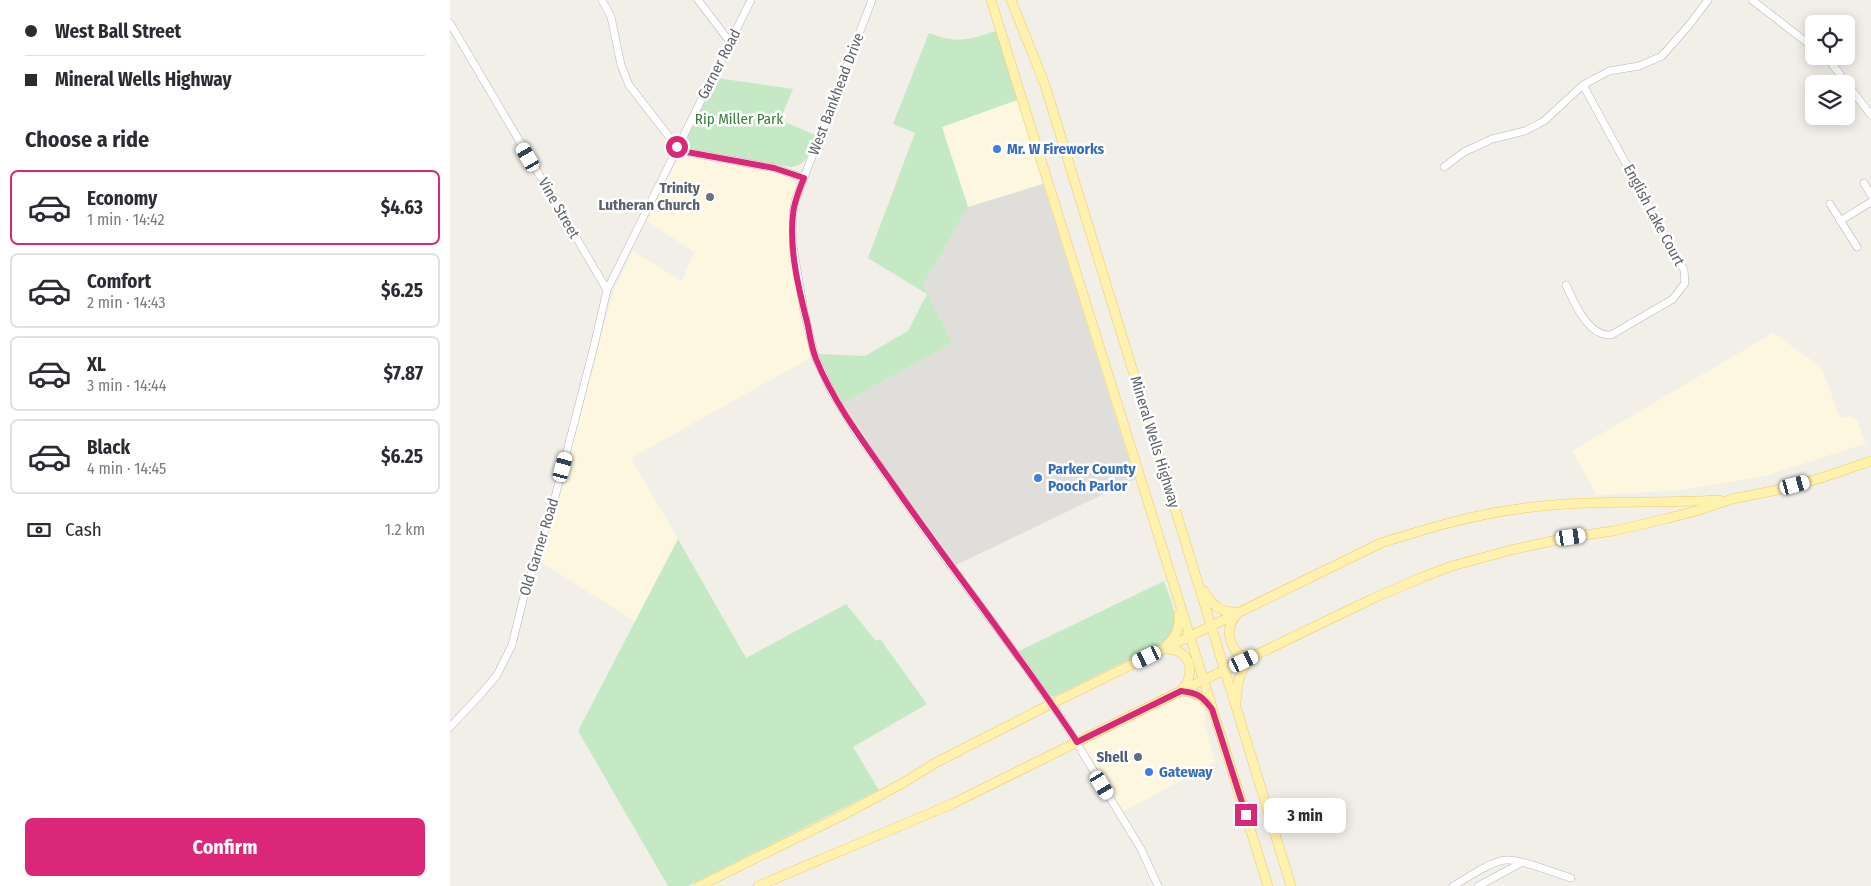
<!DOCTYPE html>
<html lang="en">
<head>
<meta charset="utf-8">
<style>
	:root { --surface:#fff; --page:#f7f7f7; --text:#2b2b33; --muted:#7c7c81; --line:#e1e1e2; --accent:#db2777 }
	body { margin:0; font-family:"Fira Sans Condensed",sans-serif; background:var(--page); color:var(--text); height:100vh; display:flex; flex-direction:column; font-size:19px; white-space:nowrap }
	* { box-sizing:border-box; margin:0 }
	p { font-size:16px; color:var(--muted) }
	.icon { flex:none; width:28px; height:28px; fill:none; stroke:currentColor; stroke-width:2; stroke-linecap:round; stroke-linejoin:round }
	.map { position:relative; flex:1; overflow:hidden }
	.side { display:flex; flex-direction:column; background:var(--surface); width:450px }
	.side>* { flex:none }
	.hud { display:grid; align-content:center; height:110px; padding:0 25px; background:var(--surface) }
	.fabs { position:absolute; left:1355px; top:15px; display:grid; gap:10px }
	.fabs a { display:grid; place-items:center; width:50px; height:50px; border-radius:8px; background:var(--surface); box-shadow:0 2px 12px #0003; font-size:25px }
	.end { position:absolute; width:22px; height:22px; margin:-11px; border:6px solid #db2777; background:#fff; box-shadow:0 0 0 2px #fff }
	.from { border-radius:50% }
	.bubble { position:absolute; height:35px; border-radius:8px; background:var(--surface); box-shadow:0 2px 12px #0003; font-size:16px; font-weight:700; line-height:35px; text-align:center }
	.car { position:absolute; width:15px; height:30px; margin:-15px -8px; border-radius:6px; box-shadow:0 0 4px 1px #0007; background:linear-gradient(#fff 24%,#345 0 40%,#fff 0 76%,#345 0 86%,#fff 0) }
	.hud b { display:flex; align-items:center; gap:18px; height:48px; font-size:19px }
	.hud b+b { border-top:1px solid var(--line) }
	.hud i { width:12px; height:12px; background:var(--text) }
	ul { padding:0; list-style:none }
	li { display:flex; align-items:center; gap:15px; height:75px; margin:0 10px 8px; padding:0 15px; border:2px solid var(--line); border-radius:8px }
	li div { flex:1 }
	li b { display:block; font-size:19px }
	li em { font-style:normal; font-weight:700 }
	li.on { border-color:var(--accent) }
	li>.icon { width:45px; height:45px; stroke-width:1.5 }
	h2 { padding:0 25px; font-size:22px; line-height:60px }
	.pay { display:flex; align-items:center; gap:12px; height:55px; padding:0 25px; font-size:19px }
	.pay p { margin-inline-start:auto }
	.button { display:flex; gap:10px; margin-top:auto; padding:10px 25px }
	.button a { flex:1; height:58px; border-radius:8px; background:var(--accent); color:#fff; font-size:20px; font-weight:700; line-height:58px; text-align:center }
	main { display:flex; flex:1; min-height:0 }
	.map>svg:first-child { display:block }
	.commercial { fill:#fef7e0 }
	.industrial { fill:#e0deda }
	.green { fill:#c5e8c5 }
	.lines { fill:none; stroke-linecap:round; stroke-linejoin:round }
	.minor-casing { stroke:#b5b8bc; stroke-width:8 }
	.major-casing { stroke:#f2c960; stroke-width:10 }
	.minor { stroke:#fff; stroke-width:7 }
	.major { stroke:#fff2af; stroke-width:9 }
	.route { stroke:#db2777; stroke-width:6 }
	.shop-dot { fill:#3f7fe0; stroke:#fff; stroke-width:2 }
	.worship-dot { fill:#6b7280; stroke:#fff; stroke-width:2 }
	.service-dot { fill:#5c6f8a; stroke:#fff; stroke-width:2 }
	.labels { text-anchor:middle; stroke-width:5; stroke-linejoin:round; paint-order:stroke }
	.street-label { font-size:15px; fill:#5f6368; stroke:#fff }
	.park-label { font-size:15px; fill:#348238; stroke:#fff }
	.shop-label { font-size:15px; font-weight:bold; fill:#366cbe; stroke:#fff; text-anchor:start }
	.worship-label { font-size:15px; font-weight:bold; fill:#5b616d; stroke:#fff; text-anchor:end }
	.service-label { font-size:15px; font-weight:bold; fill:#4e5e75; stroke:#fff; text-anchor:end }
</style>
</head>
<body>
<main>
<section class="side">
<div class="hud">
<b><i class="from"></i>West Ball Street</b>
<b><i></i>Mineral Wells Highway</b>
</div>
<h2>Choose a ride</h2>
<ul>
<li class="on"><svg class="icon" aria-label="car" viewBox="0 0 24 24"><path d="M5 17H2v-5l4-1 3-4h7l3 4 3 1v5h-3M9 17h6M6 11h13"/><circle cx="7" cy="17" r="2"/><circle cx="17" cy="17" r="2"/></svg><div><b>Economy</b><p>1 min · 14:42</p></div><em>$4.63</em></li>
<li><svg class="icon" aria-label="car" viewBox="0 0 24 24"><path d="M5 17H2v-5l4-1 3-4h7l3 4 3 1v5h-3M9 17h6M6 11h13"/><circle cx="7" cy="17" r="2"/><circle cx="17" cy="17" r="2"/></svg><div><b>Comfort</b><p>2 min · 14:43</p></div><em>$6.25</em></li>
<li><svg class="icon" aria-label="car" viewBox="0 0 24 24"><path d="M5 17H2v-5l4-1 3-4h7l3 4 3 1v5h-3M9 17h6M6 11h13"/><circle cx="7" cy="17" r="2"/><circle cx="17" cy="17" r="2"/></svg><div><b>XL</b><p>3 min · 14:44</p></div><em>$7.87</em></li>
<li><svg class="icon" aria-label="car" viewBox="0 0 24 24"><path d="M5 17H2v-5l4-1 3-4h7l3 4 3 1v5h-3M9 17h6M6 11h13"/><circle cx="7" cy="17" r="2"/><circle cx="17" cy="17" r="2"/></svg><div><b>Black</b><p>4 min · 14:45</p></div><em>$6.25</em></li>
</ul>
<div class="pay"><svg class="icon" aria-label="cash" viewBox="0 0 24 24"><path d="M3 7h18v10H3z"/><circle cx="12" cy="12" r="2"/></svg>Cash<p>1.2 km</p></div>
<div class="button"><a>Confirm</a></div>
</section>
<div class="map">
<svg width="1421" height="886" viewBox="0 0 1421 886">
	<rect width="100%" height="100%" fill="#f1efe8"/>
	<g class="commercial">
		<polygon points="567,100 593,184 518,207 492,127"/>
		<polygon points="236,157 332,174 339,176 343,180 346,185 338,214 340,264 362,357 181,458 228,539 186,622 89,561 135,399 151,334 164,291 182,251 232,281 244,252 197,221 226,162"/>
		<polygon points="1323,333 1371,367 1390,418 1399,416 1405,418 1408,422 1414,441 1417,443 1315,476 1233,490 1147,495 1122,451"/>
		<polygon points="736,696 747,699 754,708 755,723 765,762 673,812 634,747 639,739 708,706"/>
	</g>
	<polygon class="industrial" points="593,184 685,479 506,565 435,467 393,403 502,343 473,285 518,207"/>
	<g class="green">
		<path d="M 546,31 L 567,100 L 492,127 L 518,207 L 473,285 L 502,343 L 393,403 L 382,385 L 368,354 L 415,356 L 458,331 L 477,294 L 418,258 L 465,133 L 443,124 L 479,33 C 508,44 517,40 546,31 Z"/>
		<path d="M 267,78 L 343,89 L 330,120 L 365,135 C 359,151 359,165 340,167 L 237,148 L 235,142 Z"/>
		<polygon points="228,539 296,658 396,604 426,641 430,639 477,704 403,747 429,790 238,886 218,886 128,731"/>
		<path d="M 714,581 C 719,597 731,619 721,635 C 718,639 713,642 709,645 L 605,696 L 601,696 L 598,694 L 569,651 Z"/>
	</g>
	<g class="lines">
		<g class="minor-casing">
			<g id="minor">
				<polyline points="152,0 161,17 171,65 179,85 227,147"/>
				<polyline points="248,0 280,42"/>
				<polyline points="422,0 345,201 343,214 343,246 354,311 365,357 382,393 406,432 484,543 567,655 614,722 691,849 708,886"/>
				<polyline points="1302,0 1364,48"/>
				<polyline points="0,23 157,290"/>
				<polyline points="1373,56 1382,64 1421,115"/>
				<polyline points="226,150 324,168 354,178"/>
				<polyline points="994,167 1014,152 1042,139 1075,131 1094,121 1133,85 1159,71 1189,66 1212,56 1240,24 1258,0"/>
				<polyline points="1414,183 1421,195"/>
				<polyline points="1380,204 1407,247"/>
				<polyline points="1390,221 1421,202"/>
				<path d="M 1116,285 C 1124,303 1138,336 1161,335 L 1223,299 L 1235,283 L 1234,270 L 1133,85"/>
				<polyline points="0,727 31,694 47,675 62,645 74,596 104,501 144,346 157,290 301,0"/>
				<path d="M 1003,886 C 1017,878 1041,861 1056,860 C 1071,859 1105,873 1121,878"/>
				<polyline points="1028,886 1071,863"/>
			</g>
		</g>
		<g class="major-casing">
			<g id="major">
				<polyline points="541,0 818,886"/>
				<polyline points="561,0 595,85 841,886"/>
				<path d="M 754,591 C 762,605 769,612 786,612"/>
				<path d="M 787,614 C 775,627 778,642 789,655 L 803,656"/>
				<path d="M 717,645 C 727,635 730,627 729,613"/>
				<path d="M 717,649 C 740,649 746,672 733,689"/>
				<path d="M 732,691 C 745,692 752,696 761,707"/>
				<path d="M 786,701 C 788,685 788,672 800,660"/>
				<path d="M 249,886 L 393,815 L 453,783 L 487,762 L 601,704 L 931,543 C 976,529 1021,515 1068,509 C 1134,499 1202,504 1269,500"/>
				<polyline points="308,886 504,803 706,703 922,599 973,577 1002,566 1061,550 1121,537 1163,531 1215,519 1246,511 1282,499 1327,490 1371,478 1421,461"/>
			</g>
		</g>
		<use href="#minor" class="minor"/>
		<use href="#major" class="major"/>
	</g>
	<g class="lines">
		<path class="route" d="M 227,147 L 226,150 L 324,168 L 354,178 C 349,190 344,202 343,214 C 339,251 349,290 358,326 C 360,337 362,349 366,359 C 385,405 415,444 443,484 C 503,571 569,653 627,742 L 731,691 C 748,693 752,696 762,709 L 796,815"/>
	</g>
	<g class="shop-dot">
		<circle cx="547" cy="149" r="5"/>
		<circle cx="588" cy="478" r="5"/>
		<circle cx="699" cy="772" r="5"/>
	</g>
	<circle class="worship-dot" cx="260" cy="197" r="5"/>
	<circle class="service-dot" cx="688" cy="757" r="5"/>
	<g class="labels">
		<g class="street-label">
			<text transform="translate(269 64) rotate(-63)" y="5">Garner Road</text>
			<text transform="translate(386 94) rotate(-69)" y="5">West Bankhead Drive</text>
			<text transform="translate(109 208) rotate(60)" y="5">Vine Street</text>
			<text transform="translate(1204 215) rotate(62)" y="5">English Lake Court</text>
			<text transform="translate(705 442) rotate(73)" y="5">Mineral Wells Highway</text>
			<text transform="translate(89 547) rotate(-73)" y="5">Old Garner Road</text>
		</g>
		<g class="park-label">
			<text x="289" y="124">Rip Miller Park</text>
		</g>
		<g class="shop-label">
			<text x="557" y="154">Mr. W Fireworks</text>
			<text x="598" y="474">Parker County<tspan x="598" dy="17">Pooch Parlor</tspan></text>
			<text x="709" y="777">Gateway</text>
		</g>
		<g class="worship-label">
			<text x="250" y="193">Trinity<tspan x="250" dy="17">Lutheran Church</tspan></text>
		</g>
		<g class="service-label">
			<text x="678" y="762">Shell</text>
		</g>
	</g>
</svg>
<div class="fabs">
<a><svg class="icon" aria-label="locate" viewBox="0 0 24 24"><circle cx="12" cy="12" r="6"/><path d="M12 2v4M12 18v4M2 12h4M18 12h4"/></svg></a>
<a><svg class="icon" aria-label="layers" viewBox="0 0 24 24"><path d="M12 4l9 5-9 5-9-5zM3 14l9 5 9-5"/></svg></a>
</div>
<i class="end from" style="left:227px;top:147px"></i>
<i class="end" style="left:796px;top:815px"></i>
<div class="bubble" style="left:814px;top:798px;width:82px">3 min</div>
<i class="car" style="left:78px;top:157px;rotate:330deg"></i>
<i class="car" style="left:113px;top:467px;rotate:15deg"></i>
<i class="car" style="left:1345px;top:485px;rotate:75deg"></i>
<i class="car" style="left:1121px;top:537px;rotate:82deg"></i>
<i class="car" style="left:697px;top:657px;rotate:244deg"></i>
<i class="car" style="left:794px;top:661px;rotate:64deg"></i>
<i class="car" style="left:652px;top:785px;rotate:149deg"></i>
</div>
</main>
</body>
</html>
